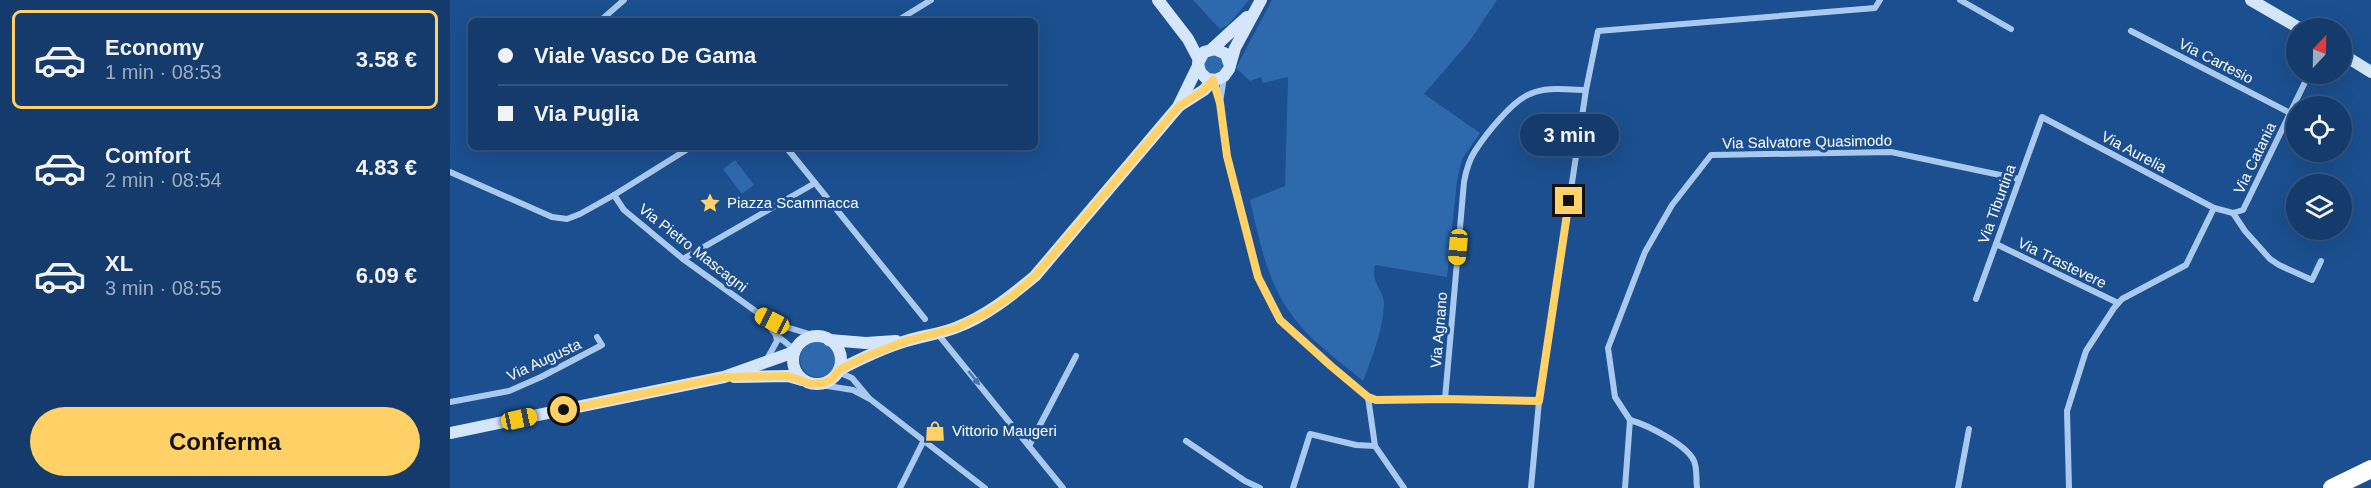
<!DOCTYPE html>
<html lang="it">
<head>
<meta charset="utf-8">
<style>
	:root { --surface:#143b6b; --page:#214673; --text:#f1f3f6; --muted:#9dadc1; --line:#33557e; --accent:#ffd166 }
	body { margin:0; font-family:Arial,sans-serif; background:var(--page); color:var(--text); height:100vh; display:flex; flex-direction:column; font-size:22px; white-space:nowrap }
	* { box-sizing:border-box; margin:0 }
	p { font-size:20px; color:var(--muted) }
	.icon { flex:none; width:33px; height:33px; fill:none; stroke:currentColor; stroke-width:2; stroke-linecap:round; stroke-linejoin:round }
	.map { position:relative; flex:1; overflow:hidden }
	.details { display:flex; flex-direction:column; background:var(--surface); width:450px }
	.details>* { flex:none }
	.top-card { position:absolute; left:18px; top:18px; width:570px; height:132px; border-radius:9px; box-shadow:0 6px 24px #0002,0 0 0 2px var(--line); display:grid; align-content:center; height:132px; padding:0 30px; background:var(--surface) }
	.needle { width:39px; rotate:22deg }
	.fabs { position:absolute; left:1836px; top:18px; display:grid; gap:12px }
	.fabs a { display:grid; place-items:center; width:66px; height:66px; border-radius:50%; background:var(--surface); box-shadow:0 6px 24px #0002,0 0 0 2px var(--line); font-size:30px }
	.end { position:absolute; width:27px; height:27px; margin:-14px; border:8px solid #ffd166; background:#111; box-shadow:0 0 0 3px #111 }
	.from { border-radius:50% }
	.bubble { position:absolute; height:42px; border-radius:21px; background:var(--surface); box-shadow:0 6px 24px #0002,0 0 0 2px var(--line); font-size:20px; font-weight:700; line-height:42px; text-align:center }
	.car { position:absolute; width:18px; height:36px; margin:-18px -9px; border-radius:8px; box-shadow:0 0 4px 2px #0007; background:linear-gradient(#f5c518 24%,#345 0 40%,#f5c518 0 76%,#345 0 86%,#f5c518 0) }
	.top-card b { display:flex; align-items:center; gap:21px; height:57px; font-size:22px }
	.top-card b+b { border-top:2px solid var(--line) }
	.top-card i { width:15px; height:15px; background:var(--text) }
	ul { padding:10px 0 0; list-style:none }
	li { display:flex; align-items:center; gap:18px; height:99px; margin:0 12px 9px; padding:0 18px; border:3px solid transparent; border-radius:9px }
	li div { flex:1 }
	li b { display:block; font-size:22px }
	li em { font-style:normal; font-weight:700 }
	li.current { border-color:var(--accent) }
	li>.icon { width:54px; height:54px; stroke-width:1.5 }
	.cta { display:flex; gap:12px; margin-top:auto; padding:12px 30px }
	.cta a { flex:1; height:69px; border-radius:36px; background:var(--accent); color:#111; font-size:24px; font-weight:700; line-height:69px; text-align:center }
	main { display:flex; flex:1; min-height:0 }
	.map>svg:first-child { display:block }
	.green { fill:#2e69ad }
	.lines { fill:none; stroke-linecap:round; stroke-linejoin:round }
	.street { stroke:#a9c9ee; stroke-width:6 }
	.secondary { stroke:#d6e6fa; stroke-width:12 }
	.highway { stroke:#fff; stroke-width:18 }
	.oneway { fill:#4674ac }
	.route { stroke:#ffd166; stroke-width:8 }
	.labels { text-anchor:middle; stroke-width:6; stroke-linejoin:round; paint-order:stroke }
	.street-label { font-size:15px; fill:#fff; stroke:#1b4f8f }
	.poi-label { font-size:15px; fill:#fff; stroke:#1b4f8f; text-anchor:start }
</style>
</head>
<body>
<main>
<section class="details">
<ul>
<li class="current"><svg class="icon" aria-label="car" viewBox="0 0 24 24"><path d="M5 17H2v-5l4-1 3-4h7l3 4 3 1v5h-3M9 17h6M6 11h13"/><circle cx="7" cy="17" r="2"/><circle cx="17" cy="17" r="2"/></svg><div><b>Economy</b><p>1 min · 08:53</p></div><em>3.58 €</em></li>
<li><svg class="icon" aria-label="car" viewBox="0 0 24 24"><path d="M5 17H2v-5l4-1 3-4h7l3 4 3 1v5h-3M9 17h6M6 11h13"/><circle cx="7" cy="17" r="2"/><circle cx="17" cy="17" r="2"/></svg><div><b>Comfort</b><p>2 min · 08:54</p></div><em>4.83 €</em></li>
<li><svg class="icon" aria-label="car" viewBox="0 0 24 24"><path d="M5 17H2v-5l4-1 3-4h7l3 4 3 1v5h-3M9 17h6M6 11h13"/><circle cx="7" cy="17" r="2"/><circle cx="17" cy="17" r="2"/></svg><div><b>XL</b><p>3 min · 08:55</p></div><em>6.09 €</em></li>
</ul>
<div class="cta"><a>Conferma</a></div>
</section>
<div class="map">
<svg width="1921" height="488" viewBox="0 0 1921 488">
	<rect width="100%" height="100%" fill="#1b4f8f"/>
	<g class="green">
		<polygon points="743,0 799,0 778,25 770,29"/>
		<path d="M 822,0 L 1047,0 L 1019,42 L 974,94 L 1030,133 L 1012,159 L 1007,181 L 997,277 L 925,265 C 920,283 934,289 934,304 C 933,331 922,357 913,381 C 894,365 863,342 848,323 C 818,287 810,244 800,200 L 835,186 L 838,77 L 813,83 L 811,77 L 800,81 L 786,68 Z"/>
		<circle cx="763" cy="64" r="10"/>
		<polygon points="285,160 304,185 292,194 273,169"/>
		<circle cx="368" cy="359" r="18"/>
	</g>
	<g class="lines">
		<g class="street">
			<polyline points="1510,0 1561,29"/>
			<polyline points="150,21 174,0"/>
			<polyline points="447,21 481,0"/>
			<polyline points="1681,31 1840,113"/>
			<polyline points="763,80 770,103 777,156 808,277 830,320 881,366 918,397 926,400 995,399 1089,401"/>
			<polyline points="770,103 774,77"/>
			<polyline points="336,147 475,319"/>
			<polyline points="0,172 102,217 117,219 130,214 164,195 241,147"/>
			<polyline points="164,195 174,210 233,259 311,315 333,326 366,336"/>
			<polyline points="1783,213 1795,231 1820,259 1829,265 1862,280 1871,261"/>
			<polyline points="1546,244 1668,303"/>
			<polyline points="233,259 365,183"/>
			<polyline points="1526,299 1592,117 1764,208"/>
			<polyline points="313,318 326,335 345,350"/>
			<polyline points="487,333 613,488"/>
			<polyline points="317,359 327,341 326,335"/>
			<polyline points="388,372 402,378 418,397"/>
			<polyline points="365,384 403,390 420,399 535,488"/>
			<polyline points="918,397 925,446 954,488"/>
			<path d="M 995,399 L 1014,182 C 1016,171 1019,160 1025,151 C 1036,134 1062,101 1080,94 C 1097,86 1118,90 1136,90"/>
			<polyline points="0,402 59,391 91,377 152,345 147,337"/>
			<polyline points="1180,420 1165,397 1158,348 1195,252 1222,205 1261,155 1441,152 1569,179"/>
			<path d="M 1180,420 C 1197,425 1241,446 1245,464 C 1247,471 1246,480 1247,488"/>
			<polyline points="736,441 795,481 810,488"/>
			<polyline points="579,446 626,356"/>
			<polyline points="450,488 473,442"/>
			<polyline points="843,488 860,434 906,445 925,446"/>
			<polyline points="1081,488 1089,401 1136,90 1148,31 1425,8 1430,0"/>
			<polyline points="1175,488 1180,420"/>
			<polyline points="1508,488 1519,429"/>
			<polyline points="1619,488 1617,411 1636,351 1664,308 1672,299 1736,265 1764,208 1783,213 1793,210 1859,74"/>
		</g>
		<g class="secondary">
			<polyline points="708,0 738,39 749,60"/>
			<polyline points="1801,0 1849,28"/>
			<polyline points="762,49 797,17"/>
			<polyline points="1892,54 1921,72"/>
			<polyline points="780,66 776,54 765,49 754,52 748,63 750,72 757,79 766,80 774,76 779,69 785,48 811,0"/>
			<polyline points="729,106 754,90 763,80"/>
			<circle cx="367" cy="360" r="24"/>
			<polyline points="379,340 416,343 446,341"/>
			<path d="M 389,370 C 410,359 433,348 456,341 C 472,336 489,334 505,328 C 535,317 561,296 585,276 L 728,107 L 748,66"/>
			<polyline points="284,377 338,376 352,380"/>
			<polyline points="0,433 274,377 344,352"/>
		</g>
		<polyline class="highway" points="1882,488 1921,469"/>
	</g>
	<defs><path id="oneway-solid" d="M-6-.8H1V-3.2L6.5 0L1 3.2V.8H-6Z" transform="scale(1.5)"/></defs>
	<use class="oneway" href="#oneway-solid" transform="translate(524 378) rotate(51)"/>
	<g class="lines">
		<polyline class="route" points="114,410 274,377 338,376 361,384 374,383 382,379 389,370 415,357 456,341 506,328 536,313 562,296 585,276 728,107 754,90 763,80 770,103 777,156 808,277 830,320 881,366 918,397 926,400 995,399 1089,401 1119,201"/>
	</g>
	<defs>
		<g id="sight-bare" transform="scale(1.62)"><path d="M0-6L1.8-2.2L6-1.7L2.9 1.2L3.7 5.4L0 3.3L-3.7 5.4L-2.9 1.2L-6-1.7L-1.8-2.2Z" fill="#ffd166" stroke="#1b4f8f" stroke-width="2.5" paint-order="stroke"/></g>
		<g id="shop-bare" transform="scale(1.62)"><path d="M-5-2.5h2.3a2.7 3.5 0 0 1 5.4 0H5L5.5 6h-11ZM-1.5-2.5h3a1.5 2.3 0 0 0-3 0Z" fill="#ffd166" stroke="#1b4f8f" stroke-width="2.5" paint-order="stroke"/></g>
	</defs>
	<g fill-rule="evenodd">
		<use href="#sight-bare" x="260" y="203"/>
		<use href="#shop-bare" x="485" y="431"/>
	</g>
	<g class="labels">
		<g class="street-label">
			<text transform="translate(1766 61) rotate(27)" y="5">Via Cartesio</text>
			<text transform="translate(1357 142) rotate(-1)" y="5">Via Salvatore Quasimodo</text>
			<text transform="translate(1684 152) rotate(28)" y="5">Via Aurelia</text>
			<text transform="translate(1805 158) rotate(-64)" y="5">Via Catania</text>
			<text transform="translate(1547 204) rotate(-70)" y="5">Via Tiburtina</text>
			<text transform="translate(243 248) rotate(38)" y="5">Via Pietro Mascagni</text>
			<text transform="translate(1612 263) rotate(26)" y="5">Via Trastevere</text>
			<text transform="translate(989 330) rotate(-85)" y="5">Via Agnano</text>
			<text transform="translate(94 360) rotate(-25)" y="5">Via Augusta</text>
		</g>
		<g class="poi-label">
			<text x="277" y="208">Piazza Scammacca</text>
			<text x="502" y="436">Vittorio Maugeri</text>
		</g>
	</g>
</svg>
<div class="fabs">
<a><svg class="needle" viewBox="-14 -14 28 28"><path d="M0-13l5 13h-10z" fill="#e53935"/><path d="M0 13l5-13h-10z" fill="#9dadc1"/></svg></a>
<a><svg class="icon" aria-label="locate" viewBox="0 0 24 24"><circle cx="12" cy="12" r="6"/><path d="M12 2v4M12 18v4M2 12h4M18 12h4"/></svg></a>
<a><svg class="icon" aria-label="layers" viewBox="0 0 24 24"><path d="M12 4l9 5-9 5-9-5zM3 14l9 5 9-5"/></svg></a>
</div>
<i class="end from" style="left:114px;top:410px"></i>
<i class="end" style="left:1119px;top:201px"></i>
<div class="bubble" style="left:1070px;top:114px;width:99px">3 min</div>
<i class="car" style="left:1008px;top:247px;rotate:185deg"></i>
<i class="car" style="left:322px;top:321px;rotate:297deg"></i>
<i class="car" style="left:69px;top:419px;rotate:78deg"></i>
<div class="top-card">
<b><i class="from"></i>Viale Vasco De Gama</b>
<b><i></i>Via Puglia</b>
</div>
</div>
</main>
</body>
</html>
